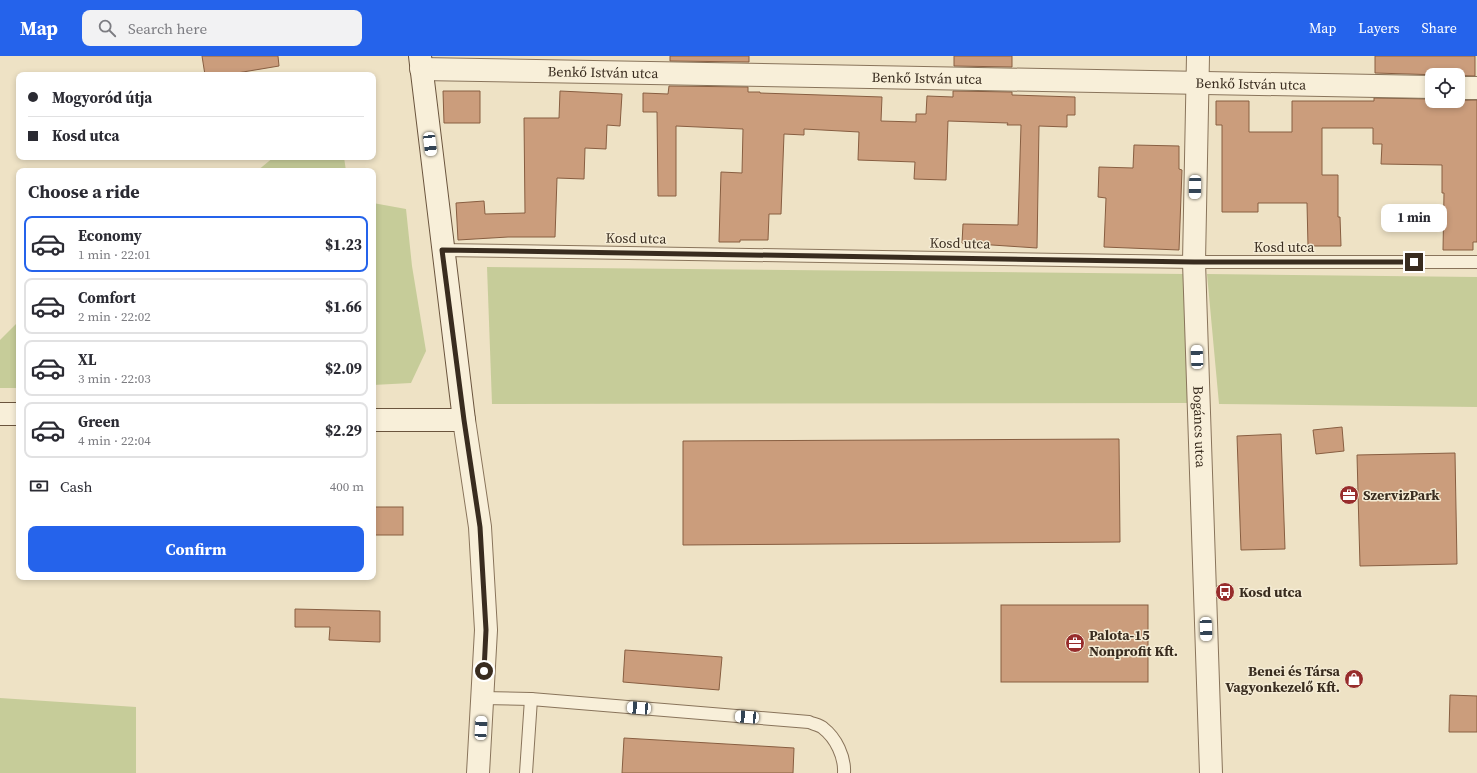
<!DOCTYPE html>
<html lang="en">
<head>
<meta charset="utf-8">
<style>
	:root { --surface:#fff; --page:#f2f2f3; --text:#2b2b33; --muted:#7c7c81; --line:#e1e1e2; --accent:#2563eb }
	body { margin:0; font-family:"Source Serif 4",serif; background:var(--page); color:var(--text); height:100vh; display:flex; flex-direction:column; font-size:15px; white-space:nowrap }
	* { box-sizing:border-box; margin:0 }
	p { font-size:13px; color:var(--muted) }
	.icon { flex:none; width:22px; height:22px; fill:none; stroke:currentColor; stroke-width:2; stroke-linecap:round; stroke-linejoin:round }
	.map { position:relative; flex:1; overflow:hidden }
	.details { position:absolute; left:16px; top:112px; width:360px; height:412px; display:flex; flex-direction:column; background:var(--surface); border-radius:8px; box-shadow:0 2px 6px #0003 }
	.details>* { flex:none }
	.banner { position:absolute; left:16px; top:16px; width:360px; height:88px; border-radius:8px; box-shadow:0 2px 6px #0003; display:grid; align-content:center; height:88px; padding:0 12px; background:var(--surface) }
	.buttons { position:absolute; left:1425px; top:12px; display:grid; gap:8px }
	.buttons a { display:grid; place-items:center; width:40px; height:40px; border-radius:8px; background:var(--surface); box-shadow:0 2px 6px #0003; font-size:20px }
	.end { position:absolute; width:18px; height:18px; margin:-9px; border:5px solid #392c1f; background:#fff; box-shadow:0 0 0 2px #fff }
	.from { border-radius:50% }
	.bubble { position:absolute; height:28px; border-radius:8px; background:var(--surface); box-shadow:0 2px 6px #0003; font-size:13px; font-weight:700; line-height:28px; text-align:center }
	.car { position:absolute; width:12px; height:24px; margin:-12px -6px; border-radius:5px; box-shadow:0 0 3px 1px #0007; background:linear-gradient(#fff 24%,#345 0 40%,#fff 0 76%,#345 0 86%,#fff 0) }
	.banner b { display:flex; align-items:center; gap:14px; height:38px; font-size:15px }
	.banner b+b { border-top:1px solid var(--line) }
	.banner i { width:10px; height:10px; background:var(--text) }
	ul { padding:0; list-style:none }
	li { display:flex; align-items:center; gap:12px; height:56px; margin:0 8px 6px; padding:0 4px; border:2px solid var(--line); border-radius:8px }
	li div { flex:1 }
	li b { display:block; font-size:15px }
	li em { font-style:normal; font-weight:700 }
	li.active { border-color:var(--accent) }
	li>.icon { width:36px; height:36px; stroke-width:1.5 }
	h2 { padding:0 12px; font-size:18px; line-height:48px }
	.pay { display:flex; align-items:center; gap:10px; height:44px; padding:0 12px; font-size:15px }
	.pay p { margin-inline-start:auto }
	.primary-button { display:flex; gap:8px; margin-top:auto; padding:8px 12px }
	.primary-button a { flex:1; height:46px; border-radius:8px; background:var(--accent); color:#fff; font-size:16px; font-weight:700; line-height:46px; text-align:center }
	header { display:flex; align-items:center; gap:24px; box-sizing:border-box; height:56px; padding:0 20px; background:var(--accent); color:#fff }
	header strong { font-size:19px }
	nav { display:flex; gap:22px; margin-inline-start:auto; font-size:14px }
	.search { width:280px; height:36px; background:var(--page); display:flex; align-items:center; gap:10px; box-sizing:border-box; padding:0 14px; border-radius:8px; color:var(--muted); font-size:15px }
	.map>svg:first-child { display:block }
	.green { fill:#c6cc99 }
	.building { fill:#cb9d7c; stroke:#885e41 }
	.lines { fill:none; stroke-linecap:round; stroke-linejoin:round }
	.lane-casing { stroke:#89745b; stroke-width:14 }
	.street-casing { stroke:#89745b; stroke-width:24 }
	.secondary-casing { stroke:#6b553e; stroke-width:24 }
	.lane { stroke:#f8efd9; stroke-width:12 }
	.street { stroke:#f8efd9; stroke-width:22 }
	.secondary { stroke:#f8efd9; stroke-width:22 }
	.route { stroke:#392c1f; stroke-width:5 }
	.labels { text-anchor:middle; stroke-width:3; stroke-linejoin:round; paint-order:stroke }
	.street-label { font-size:14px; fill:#392c1f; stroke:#f5ecd5 }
	.poi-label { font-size:14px; font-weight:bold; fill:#392c1f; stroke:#f5ecd5; text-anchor:start }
</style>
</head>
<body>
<header>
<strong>Map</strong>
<div class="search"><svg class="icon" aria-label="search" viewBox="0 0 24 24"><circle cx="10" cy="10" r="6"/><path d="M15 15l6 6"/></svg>Search here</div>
<nav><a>Map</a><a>Layers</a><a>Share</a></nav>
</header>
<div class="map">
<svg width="1477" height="717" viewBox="0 0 1477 717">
	<rect width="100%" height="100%" fill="#eee2c5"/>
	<g class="green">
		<polygon points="274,101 344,101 346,115 257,115"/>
		<polygon points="373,147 406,153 412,210 426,295 411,327 373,329"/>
		<polygon points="487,211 1184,218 1188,347 492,348"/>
		<polygon points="1207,218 1477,221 1477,351 1219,348"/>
		<polygon points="19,265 19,332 0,332 0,284"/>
		<polygon points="0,642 136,651 136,717 0,717"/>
	</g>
	<g class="building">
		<polygon points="202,0 278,0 279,10 225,19 205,19"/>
		<polygon points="670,0 749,0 749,6 670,5"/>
		<polygon points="954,0 1012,0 1012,11 954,10"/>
		<polygon points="1375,0 1475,0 1475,20 1375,17"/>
		<polygon points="669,30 748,31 748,36 760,36 760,37 882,41 881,65 916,66 916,58 926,58 927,40 953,41 953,35 1012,36 1012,39 1075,41 1075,59 1067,59 1067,71 1039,70 1037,192 962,187 963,168 1018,169 1021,69 1007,69 1008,67 948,65 946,124 914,123 915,106 858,104 859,76 804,73 804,79 784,78 781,158 769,158 768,184 740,184 740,186 719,186 721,116 742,117 743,73 676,70 676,140 658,140 657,56 643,56 643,37 668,38"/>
		<polygon points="443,35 480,35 480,67 444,67"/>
		<polygon points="560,35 622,38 620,70 607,69 606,93 585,92 584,123 557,122 555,181 508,181 458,184 456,147 484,145 485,158 525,157 524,62 559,62"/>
		<polygon points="1374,42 1432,43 1432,45 1477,44 1477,186 1473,186 1473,194 1443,194 1444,137 1442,137 1442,109 1381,108 1382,88 1373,88 1373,72 1322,72 1322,119 1338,119 1338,161 1340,161 1341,190 1308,190 1307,147 1258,147 1258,156 1222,156 1222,69 1216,69 1216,45 1249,45 1249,76 1292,76 1292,45 1374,45"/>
		<polygon points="1134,89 1179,90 1179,113 1182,114 1179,194 1104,191 1106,142 1098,141 1099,111 1133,112"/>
		<polygon points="1342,371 1344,395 1316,398 1313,374"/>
		<polygon points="1281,378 1285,493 1241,494 1237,380"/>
		<polygon points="1119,383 1120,486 683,489 683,385"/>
		<polygon points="1455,397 1457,508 1360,510 1357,399"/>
		<rect x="373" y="451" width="30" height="28"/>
		<rect x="1001" y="549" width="147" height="77"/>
		<polygon points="295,553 380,555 380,586 329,584 330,571 295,571"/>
		<polygon points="625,594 722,601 719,634 623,626"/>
		<polygon points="1450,639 1477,640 1477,676 1449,676"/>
		<polygon points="624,682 794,692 793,717 622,717"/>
	</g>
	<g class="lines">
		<g class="lane-casing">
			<g id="lane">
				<polyline points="442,194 1194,206 1477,206"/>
				<path d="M 482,642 L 531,643 L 809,666 C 813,668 820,669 823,672 C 836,682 845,701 844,717"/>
				<polyline points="526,717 531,643"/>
			</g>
		</g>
		<g class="street-casing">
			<g id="street">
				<path id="s1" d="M 1198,0 L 1194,206 L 1211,717"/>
				<path id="s2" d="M 421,13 L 1432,31"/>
				<polyline points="1458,32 1477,32"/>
				<polyline points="464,364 480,471 486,574 478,717"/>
			</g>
		</g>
		<g class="secondary-casing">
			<g id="secondary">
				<polyline points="0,358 19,358"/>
				<polyline points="373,364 464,364 420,0"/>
			</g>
		</g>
		<use href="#lane" class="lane"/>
		<use href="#street" class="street"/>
		<use href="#secondary" class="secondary"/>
	</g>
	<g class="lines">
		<polyline class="route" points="484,615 486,574 480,471 464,364 442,194 1194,206 1414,206"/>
	</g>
	<defs>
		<g id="office-disc" transform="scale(1)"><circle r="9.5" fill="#972c2c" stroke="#f5ecd5"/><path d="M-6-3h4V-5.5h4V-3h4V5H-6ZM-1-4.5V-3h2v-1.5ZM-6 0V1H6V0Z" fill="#fff"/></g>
		<g id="bus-disc" transform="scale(1)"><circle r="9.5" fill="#972c2c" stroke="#f5ecd5"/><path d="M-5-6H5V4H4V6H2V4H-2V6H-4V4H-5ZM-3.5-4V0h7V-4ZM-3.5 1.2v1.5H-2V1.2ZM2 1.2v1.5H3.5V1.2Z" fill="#fff"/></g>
		<g id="shop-disc" transform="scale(1)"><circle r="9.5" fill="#972c2c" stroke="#f5ecd5"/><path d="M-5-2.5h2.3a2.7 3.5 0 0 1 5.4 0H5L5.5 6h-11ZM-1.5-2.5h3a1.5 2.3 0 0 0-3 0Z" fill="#fff"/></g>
	</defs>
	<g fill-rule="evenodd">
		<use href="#office-disc" x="1349" y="439"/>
		<use href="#bus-disc" x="1225" y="536"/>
		<use href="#office-disc" x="1075" y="587"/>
		<use href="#shop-disc" x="1354" y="623"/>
	</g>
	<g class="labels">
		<g class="street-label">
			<text dy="5" stroke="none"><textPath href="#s2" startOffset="182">Benkő István utca</textPath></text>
			<text dy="5" stroke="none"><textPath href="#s2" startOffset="506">Benkő István utca</textPath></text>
			<text dy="5" stroke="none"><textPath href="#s2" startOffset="830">Benkő István utca</textPath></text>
			<text transform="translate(636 182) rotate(1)" y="5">Kosd utca</text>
			<text transform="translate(960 187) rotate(1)" y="5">Kosd utca</text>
			<text x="1284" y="196">Kosd utca</text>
			<text dy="5" stroke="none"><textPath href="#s1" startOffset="371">Bogáncs utca</textPath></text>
		</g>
		<g class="poi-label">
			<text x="1363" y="444">SzervizPark</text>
			<text x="1239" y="541">Kosd utca</text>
			<text x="1089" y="584">Palota-15<tspan x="1089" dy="16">Nonprofit Kft.</tspan></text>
			<text x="1340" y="620" text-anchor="end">Benei és Társa<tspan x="1340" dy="16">Vagyonkezelő Kft.</tspan></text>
		</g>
	</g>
</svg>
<div class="buttons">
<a><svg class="icon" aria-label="locate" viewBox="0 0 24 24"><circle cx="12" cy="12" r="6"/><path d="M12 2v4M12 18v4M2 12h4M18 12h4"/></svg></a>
</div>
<i class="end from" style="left:484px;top:615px"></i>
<i class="end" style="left:1414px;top:206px"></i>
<div class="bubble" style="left:1381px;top:148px;width:66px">1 min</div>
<i class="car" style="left:430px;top:88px;rotate:173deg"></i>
<i class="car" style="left:1195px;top:131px;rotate:181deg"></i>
<i class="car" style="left:1197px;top:301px;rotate:358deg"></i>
<i class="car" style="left:1206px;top:573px;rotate:178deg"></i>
<i class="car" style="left:639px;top:652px;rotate:274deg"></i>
<i class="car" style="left:747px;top:661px;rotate:274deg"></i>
<i class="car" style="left:481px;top:672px;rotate:3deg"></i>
<div class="banner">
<b><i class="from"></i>Mogyoród útja</b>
<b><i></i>Kosd utca</b>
</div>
<section class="details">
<h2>Choose a ride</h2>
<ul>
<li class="active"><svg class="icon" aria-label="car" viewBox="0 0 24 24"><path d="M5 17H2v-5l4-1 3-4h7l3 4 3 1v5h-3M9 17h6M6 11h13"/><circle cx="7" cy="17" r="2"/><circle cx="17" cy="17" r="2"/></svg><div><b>Economy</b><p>1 min · 22:01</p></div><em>$1.23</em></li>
<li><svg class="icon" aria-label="car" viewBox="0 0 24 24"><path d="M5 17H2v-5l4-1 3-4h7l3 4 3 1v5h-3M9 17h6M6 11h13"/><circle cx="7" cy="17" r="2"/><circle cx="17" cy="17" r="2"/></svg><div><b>Comfort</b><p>2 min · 22:02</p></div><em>$1.66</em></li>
<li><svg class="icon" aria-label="car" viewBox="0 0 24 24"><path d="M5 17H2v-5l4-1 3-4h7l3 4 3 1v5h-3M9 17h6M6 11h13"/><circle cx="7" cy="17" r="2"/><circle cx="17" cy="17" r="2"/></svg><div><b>XL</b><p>3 min · 22:03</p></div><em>$2.09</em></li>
<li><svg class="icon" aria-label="car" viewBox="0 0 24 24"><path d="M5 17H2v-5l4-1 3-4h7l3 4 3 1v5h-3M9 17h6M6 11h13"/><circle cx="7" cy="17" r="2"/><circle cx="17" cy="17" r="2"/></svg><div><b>Green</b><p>4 min · 22:04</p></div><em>$2.29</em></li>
</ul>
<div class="pay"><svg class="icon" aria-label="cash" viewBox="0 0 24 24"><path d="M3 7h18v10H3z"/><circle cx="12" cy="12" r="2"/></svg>Cash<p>400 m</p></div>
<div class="primary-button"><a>Confirm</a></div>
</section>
</div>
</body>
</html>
